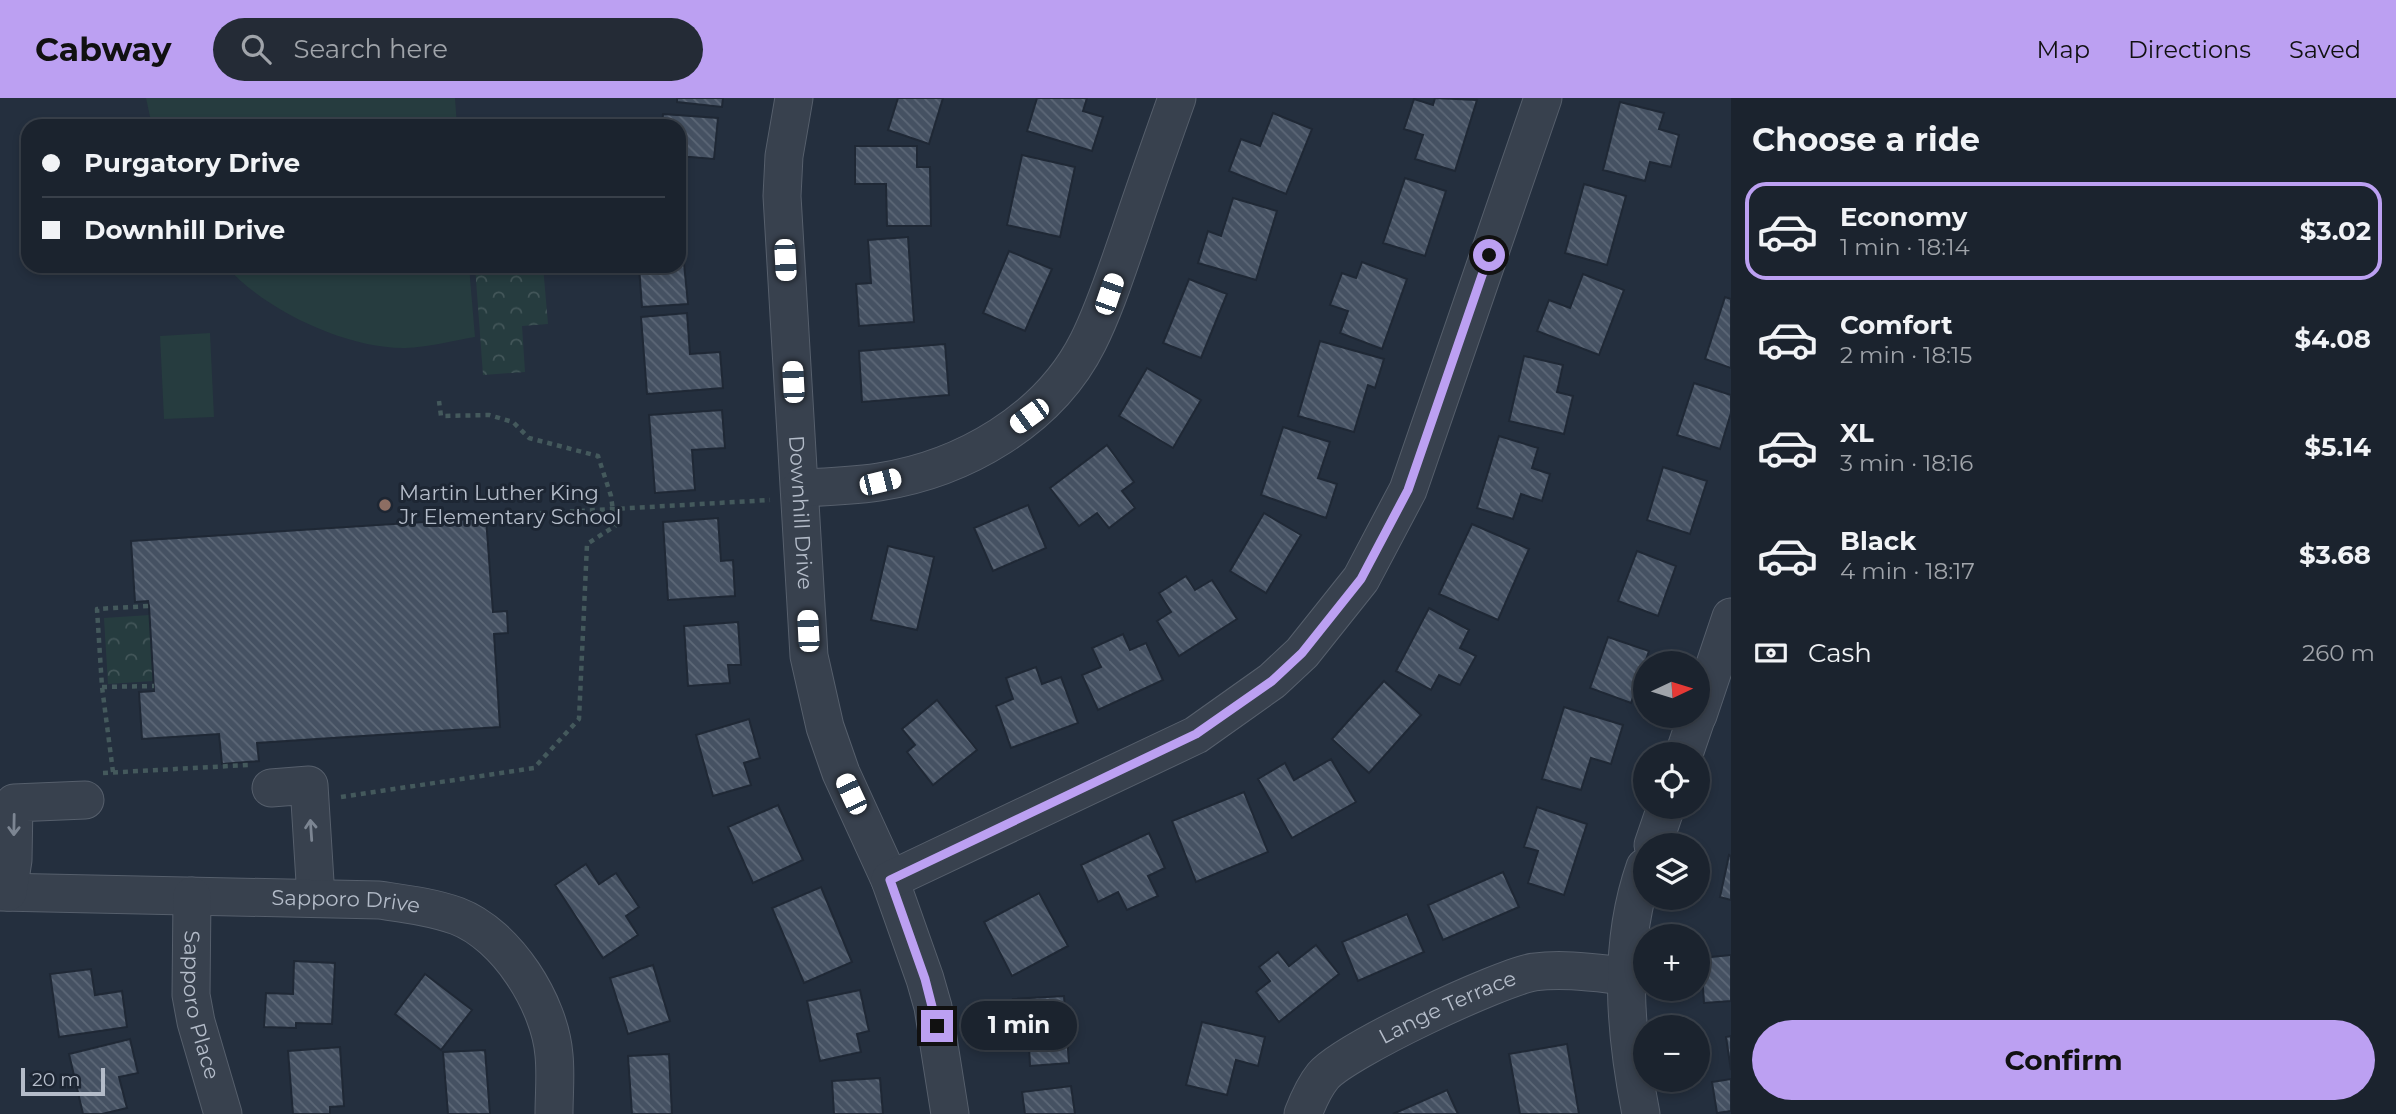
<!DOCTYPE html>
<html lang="en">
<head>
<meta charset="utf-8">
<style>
	:root { --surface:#1b232e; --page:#242b36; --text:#f1f3f6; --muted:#a0a4aa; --line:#39404a; --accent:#bca0f2 }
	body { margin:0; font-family:Montserrat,sans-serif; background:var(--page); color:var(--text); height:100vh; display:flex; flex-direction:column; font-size:26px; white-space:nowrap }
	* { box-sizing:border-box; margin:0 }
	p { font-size:23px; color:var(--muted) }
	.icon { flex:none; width:38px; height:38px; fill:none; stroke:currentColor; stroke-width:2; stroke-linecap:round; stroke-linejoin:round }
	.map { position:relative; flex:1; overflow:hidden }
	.panel { display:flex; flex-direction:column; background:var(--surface); width:665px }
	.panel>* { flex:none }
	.hud { position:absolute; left:21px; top:21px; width:665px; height:154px; border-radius:21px; box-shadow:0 4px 10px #0003,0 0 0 2px var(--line); display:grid; align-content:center; height:154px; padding:0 21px; background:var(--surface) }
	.needle { width:46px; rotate:86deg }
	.buttons { position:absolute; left:1633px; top:553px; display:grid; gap:14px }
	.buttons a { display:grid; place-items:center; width:77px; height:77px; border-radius:50%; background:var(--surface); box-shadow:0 4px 10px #0003,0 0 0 2px var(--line); font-size:35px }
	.scale { position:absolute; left:21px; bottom:18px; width:84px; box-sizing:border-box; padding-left:7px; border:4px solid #b4bcc9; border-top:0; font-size:19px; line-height:24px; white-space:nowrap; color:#b4bcc9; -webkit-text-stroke:5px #1d2633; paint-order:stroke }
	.end { position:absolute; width:32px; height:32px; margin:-16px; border:9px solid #bca0f2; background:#111; box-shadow:0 0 0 4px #111 }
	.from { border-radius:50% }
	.bubble { position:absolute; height:49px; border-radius:24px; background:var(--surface); box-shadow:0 4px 10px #0003,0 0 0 2px var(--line); font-size:23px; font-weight:700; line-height:49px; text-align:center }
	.car { position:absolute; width:21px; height:42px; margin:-21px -10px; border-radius:9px; box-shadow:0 0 5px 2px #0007; background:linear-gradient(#fff 24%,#345 0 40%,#fff 0 76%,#345 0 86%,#fff 0) }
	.hud b { display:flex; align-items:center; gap:24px; height:66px; font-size:26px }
	.hud b+b { border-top:2px solid var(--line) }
	.hud i { width:18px; height:18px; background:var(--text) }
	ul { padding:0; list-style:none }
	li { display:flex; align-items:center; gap:21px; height:98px; margin:0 14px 10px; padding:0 7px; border:4px solid transparent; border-radius:21px }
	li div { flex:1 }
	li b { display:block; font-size:26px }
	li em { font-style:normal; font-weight:700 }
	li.selected { border-color:var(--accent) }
	li>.icon { width:63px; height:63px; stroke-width:1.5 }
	h2 { padding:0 21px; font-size:32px; line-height:84px }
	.pay { display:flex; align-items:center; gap:18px; height:77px; padding:0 21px; font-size:26px }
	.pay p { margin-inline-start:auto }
	.cta { display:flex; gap:14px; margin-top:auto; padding:14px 21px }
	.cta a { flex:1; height:80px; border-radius:42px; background:var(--accent); color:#111; font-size:28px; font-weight:700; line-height:80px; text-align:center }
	header { display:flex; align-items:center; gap:42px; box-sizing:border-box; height:98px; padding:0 35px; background:var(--accent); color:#111 }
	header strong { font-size:33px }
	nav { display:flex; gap:38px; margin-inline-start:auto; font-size:24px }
	.search { width:490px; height:63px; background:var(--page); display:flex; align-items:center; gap:18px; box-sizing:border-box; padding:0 24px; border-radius:38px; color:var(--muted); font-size:26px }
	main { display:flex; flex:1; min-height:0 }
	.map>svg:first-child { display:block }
	.forest { fill:url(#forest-crowns) }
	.pitch { fill:#263c3f }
	.building { fill:url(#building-back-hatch); stroke:#1f2835; stroke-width:2 }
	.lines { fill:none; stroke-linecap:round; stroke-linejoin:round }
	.minor-casing { stroke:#565f6c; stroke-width:39 }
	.path { stroke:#44595c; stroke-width:4.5; stroke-dasharray:5 5; stroke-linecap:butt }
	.minor { stroke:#38414e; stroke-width:37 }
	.oneway { stroke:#7c8592 }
	.route { stroke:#bca0f2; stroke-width:9 }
	.education-dot { fill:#8d6e63; stroke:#1d2633; stroke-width:2.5 }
	.labels { text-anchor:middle; stroke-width:6; stroke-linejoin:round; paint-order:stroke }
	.poi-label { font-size:21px; fill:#b4bcc9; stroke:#1d2633; text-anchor:start }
	.street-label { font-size:21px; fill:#b4bcc9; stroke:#1d2633 }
</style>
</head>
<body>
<header>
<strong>Cabway</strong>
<div class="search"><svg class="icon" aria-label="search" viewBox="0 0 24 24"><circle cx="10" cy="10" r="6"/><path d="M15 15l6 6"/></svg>Search here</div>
<nav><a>Map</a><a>Directions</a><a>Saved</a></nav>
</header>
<main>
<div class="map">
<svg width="1731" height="1016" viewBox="0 0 1731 1016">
	<defs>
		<pattern id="forest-crowns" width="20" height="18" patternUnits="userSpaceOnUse" patternTransform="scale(1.75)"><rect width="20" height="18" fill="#263c3f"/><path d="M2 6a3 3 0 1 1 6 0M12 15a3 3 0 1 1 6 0" fill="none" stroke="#435659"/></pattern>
		<pattern id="building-back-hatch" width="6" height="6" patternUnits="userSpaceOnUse" patternTransform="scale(1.75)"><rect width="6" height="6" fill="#455162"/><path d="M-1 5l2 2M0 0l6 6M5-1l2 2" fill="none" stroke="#5d6877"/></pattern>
	</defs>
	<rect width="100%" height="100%" fill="#242f3e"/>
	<g class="forest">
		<polygon points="475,168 543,168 548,226 522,228 525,274 483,277"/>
		<polygon points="150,517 153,583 108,586 104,520"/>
	</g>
	<g class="pitch">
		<polygon points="146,0 455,0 457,28 152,28"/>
		<path d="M 226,168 L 469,168 L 475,239 C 452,243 428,249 405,250 C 347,251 264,212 226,168 Z"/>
		<polygon points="210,235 214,319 164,321 160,238"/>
	</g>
	<g class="building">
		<polygon points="677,0 723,0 722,9 677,4"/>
		<polygon points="898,0 943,0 929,46 888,32"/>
		<polygon points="1037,0 1087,0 1083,13 1103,19 1092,53 1027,33"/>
		<polygon points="1435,0 1477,2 1455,73 1415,61 1423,37 1404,31 1414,1 1433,7"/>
		<polygon points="1620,4 1664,15 1659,31 1679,37 1671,69 1650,64 1645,83 1603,72"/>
		<polygon points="1273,15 1312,31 1286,96 1229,73 1241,41 1260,48"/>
		<polygon points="663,16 718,20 714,61 679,58 679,28 662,28"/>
		<polygon points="855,48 917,48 917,69 930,69 931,128 887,128 886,86 855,86"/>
		<polygon points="1022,57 1075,69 1060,139 1007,127"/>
		<polygon points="1405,80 1446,93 1425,158 1383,145"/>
		<polygon points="1584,86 1626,98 1607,167 1565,155"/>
		<polygon points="1233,100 1277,113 1256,182 1198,165 1208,133 1221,138"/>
		<polygon points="679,115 688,206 642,209 639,168 679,168"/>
		<polygon points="908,139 914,224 859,228 856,186 871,185 868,142"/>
		<polygon points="1009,153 1052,171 1025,233 983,215"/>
		<polygon points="1362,164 1407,181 1382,251 1340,235 1348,213 1330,207 1342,175 1356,180"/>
		<polygon points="1583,176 1624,192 1599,257 1537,233 1549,202 1570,210"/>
		<polygon points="1189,181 1227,196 1201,260 1163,245"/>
		<polygon points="1725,199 1731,201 1731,270 1705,261"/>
		<polygon points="687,215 690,256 720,254 723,290 647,296 641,219"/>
		<polygon points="1320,243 1384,261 1375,290 1368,287 1354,334 1298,318"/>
		<polygon points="945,246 949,297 862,304 859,253"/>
		<polygon points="1524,258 1563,267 1557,294 1573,298 1564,336 1509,323"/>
		<polygon points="1147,270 1201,302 1173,350 1119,318"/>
		<polygon points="1694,285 1731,297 1731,315 1720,351 1677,337"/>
		<polygon points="722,312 725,350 692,352 695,392 655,395 649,317"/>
		<polygon points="1283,329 1330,344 1318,380 1337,386 1326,420 1261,397"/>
		<polygon points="1499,338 1538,350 1532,370 1550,376 1542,403 1521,396 1513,421 1477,410"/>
		<polygon points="1107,347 1134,384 1122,393 1135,410 1109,430 1097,415 1079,428 1050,390"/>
		<polygon points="1663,369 1707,383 1690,436 1647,422"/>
		<polygon points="1028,407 1046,450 993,473 974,430"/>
		<polygon points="1264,415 1301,437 1266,495 1230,473"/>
		<polygon points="486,420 493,514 507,513 508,535 494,536 500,629 257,645 259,663 222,666 219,636 142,641 139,594 154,593 149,508 148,503 135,504 131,443"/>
		<polygon points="718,420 721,463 733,462 735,498 668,502 663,424"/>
		<polygon points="1472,426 1529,451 1498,522 1439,496"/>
		<polygon points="888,448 934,459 917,532 871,522"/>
		<polygon points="1637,453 1676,468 1658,518 1618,503"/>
		<polygon points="1186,478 1195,492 1212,482 1237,521 1179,558 1157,523 1171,514 1159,495"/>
		<polygon points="1429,510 1469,532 1460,550 1476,558 1460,587 1439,577 1431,592 1396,573"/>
		<polygon points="738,524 741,567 728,567 730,585 688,588 684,528"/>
		<polygon points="1123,536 1130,552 1146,545 1163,582 1098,612 1082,577 1101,569 1092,550"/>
		<polygon points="1608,539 1649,553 1631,605 1590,590"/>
		<polygon points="1036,569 1042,586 1061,579 1078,625 1011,650 996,608 1013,601 1006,580"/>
		<polygon points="1384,583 1421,617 1369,675 1332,641"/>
		<polygon points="937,602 977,652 933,687 907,654 915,647 902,631"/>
		<polygon points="1564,609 1623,627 1611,666 1591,660 1581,692 1542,681"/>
		<polygon points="749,621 760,660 744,665 751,687 713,698 696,637"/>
		<polygon points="1331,661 1356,704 1292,740 1258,681 1285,665 1294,682"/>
		<polygon points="1244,694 1268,754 1196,784 1172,723"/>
		<polygon points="778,707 803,762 753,785 728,729"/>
		<polygon points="1537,709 1587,726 1564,797 1528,785 1538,753 1524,749"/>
		<polygon points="1149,735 1165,770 1148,778 1158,798 1127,812 1118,794 1098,804 1081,767"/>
		<polygon points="1729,757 1731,758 1731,802 1720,799"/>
		<polygon points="586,766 599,786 616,775 639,809 626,818 638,837 603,860 555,787"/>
		<polygon points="1503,774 1519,809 1443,842 1428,807"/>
		<polygon points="821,789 852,864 804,885 772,810"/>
		<polygon points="1039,795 1068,848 1012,878 984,824"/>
		<polygon points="1407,816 1424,854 1358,883 1342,844"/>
		<polygon points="1316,847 1339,876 1279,924 1256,894 1270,883 1259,869 1278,854 1289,868"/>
		<polygon points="1731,857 1731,903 1704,905 1701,860"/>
		<polygon points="294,863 335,865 332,926 296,925 296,930 264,929 266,895 293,896"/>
		<polygon points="653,867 670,923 628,936 610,880"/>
		<polygon points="91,871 95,897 122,893 127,929 59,939 50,876"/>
		<polygon points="425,876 472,912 441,952 395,916"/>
		<polygon points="860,892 869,933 857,936 861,954 820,963 807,903"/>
		<polygon points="1064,898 1069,965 1030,968 1029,947 1016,948 1013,901"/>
		<polygon points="1202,924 1265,939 1258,968 1236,962 1227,997 1186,987"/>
		<polygon points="1731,938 1731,972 1726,939"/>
		<polygon points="130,941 138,975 119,979 127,1010 102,1016 83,1016 69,956"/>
		<polygon points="1567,946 1579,1016 1520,1016 1509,956"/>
		<polygon points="340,949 344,1008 330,1009 330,1016 293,1016 288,953"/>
		<polygon points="485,952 490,1016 448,1016 443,954"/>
		<polygon points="669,956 672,1016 632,1016 628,958"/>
		<polygon points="880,980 883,1016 834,1016 832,983"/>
		<polygon points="1731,981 1731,1013 1717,1015 1712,984"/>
		<polygon points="1071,988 1075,1016 1025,1016 1022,994"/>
		<polygon points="1447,992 1458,1016 1393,1016"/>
	</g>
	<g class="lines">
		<g class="minor-casing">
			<g id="minor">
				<path id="s1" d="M 794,0 L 784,58 L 782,98 L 809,558 L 825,629 L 841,675 L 890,782 L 925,881 L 933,909 L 950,1016"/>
				<path d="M 800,390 C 826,389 853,388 879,384 C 963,371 1049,322 1088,244 C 1105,210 1117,172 1130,135 C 1145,90 1161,45 1177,0"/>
				<polyline points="1698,617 1731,519"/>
				<polyline points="1684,656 1697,618"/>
				<polyline points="271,690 309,687 316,800"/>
				<polyline points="1653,747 1666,709"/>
				<polyline points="890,782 1196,637 1272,583 1302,555 1361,481 1408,392 1543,0"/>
				<path id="s2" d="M 0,794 L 379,802 C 406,806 432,809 457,818 C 507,837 550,906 554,957 C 556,977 554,997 554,1016"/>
				<polyline points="8,794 13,762 14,705 85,702"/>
				<path id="s3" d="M 192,798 L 191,897 L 196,924 L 223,1016"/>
				<path id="s4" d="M 1303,1016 C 1308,1003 1314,989 1323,978 C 1345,952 1499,880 1534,874 C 1565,870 1596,875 1626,878"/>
				<path d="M 1641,1016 C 1625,935 1617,849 1645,769"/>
			</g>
		</g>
		<g class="path">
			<polyline points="510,417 770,402"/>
			<polyline points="102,589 154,588"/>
			<polyline points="113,674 102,589 97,511 149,508"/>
			<polyline points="103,675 248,667"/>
			<polyline points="341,699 534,670 579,621 587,446 615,428 611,398 598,358 529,340 513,324 489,317 441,318 439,303"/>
		</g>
		<use href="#minor" class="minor"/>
	</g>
	<defs><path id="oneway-shaft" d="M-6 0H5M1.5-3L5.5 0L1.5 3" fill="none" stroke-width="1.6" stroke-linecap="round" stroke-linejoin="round" transform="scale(1.75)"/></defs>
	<g class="oneway">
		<use href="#oneway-shaft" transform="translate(14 727) rotate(91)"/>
		<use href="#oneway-shaft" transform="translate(311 732) rotate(-94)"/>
	</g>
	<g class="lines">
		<polyline class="route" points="937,928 925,881 890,782 1196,636 1272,583 1302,555 1361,481 1408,392 1489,157"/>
	</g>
	<circle class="education-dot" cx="385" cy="407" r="7"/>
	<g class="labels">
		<g class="poi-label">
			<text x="399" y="402">Martin Luther King<tspan x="399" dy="24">Jr Elementary School</tspan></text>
		</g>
		<g class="street-label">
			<text dy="7" stroke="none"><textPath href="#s1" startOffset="416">Downhill Drive</textPath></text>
			<text dy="7" stroke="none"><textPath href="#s2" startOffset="346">Sapporo Drive</textPath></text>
			<text dy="7" stroke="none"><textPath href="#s3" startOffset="110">Sapporo Place</textPath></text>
			<text dy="7" stroke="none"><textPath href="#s4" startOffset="186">Lange Terrace</textPath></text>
		</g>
	</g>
</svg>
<div class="buttons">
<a><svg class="needle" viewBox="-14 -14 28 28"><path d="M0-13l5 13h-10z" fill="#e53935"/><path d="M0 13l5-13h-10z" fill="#a0a4aa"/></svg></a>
<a><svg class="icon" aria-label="locate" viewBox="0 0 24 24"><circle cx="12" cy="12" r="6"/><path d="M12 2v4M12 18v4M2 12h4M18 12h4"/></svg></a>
<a><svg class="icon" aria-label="layers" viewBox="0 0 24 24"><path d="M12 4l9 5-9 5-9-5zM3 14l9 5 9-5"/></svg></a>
<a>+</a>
<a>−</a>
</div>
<div class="scale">20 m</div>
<i class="end from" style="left:1489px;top:157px"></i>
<i class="end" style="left:937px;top:928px"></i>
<div class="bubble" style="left:961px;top:903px;width:116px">1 min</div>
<i class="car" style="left:785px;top:162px;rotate:177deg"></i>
<i class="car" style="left:1109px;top:196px;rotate:19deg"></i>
<i class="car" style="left:793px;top:284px;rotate:357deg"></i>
<i class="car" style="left:1029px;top:318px;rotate:234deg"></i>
<i class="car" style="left:880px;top:384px;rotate:76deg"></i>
<i class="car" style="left:808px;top:533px;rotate:357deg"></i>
<i class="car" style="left:851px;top:696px;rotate:335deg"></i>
<div class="hud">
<b><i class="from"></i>Purgatory Drive</b>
<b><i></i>Downhill Drive</b>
</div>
</div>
<section class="panel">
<h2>Choose a ride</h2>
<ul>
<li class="selected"><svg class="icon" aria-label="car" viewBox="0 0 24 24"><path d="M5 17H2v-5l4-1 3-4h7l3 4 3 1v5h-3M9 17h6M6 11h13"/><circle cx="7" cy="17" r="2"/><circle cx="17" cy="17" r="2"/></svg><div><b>Economy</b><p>1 min · 18:14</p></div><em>$3.02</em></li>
<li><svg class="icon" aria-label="car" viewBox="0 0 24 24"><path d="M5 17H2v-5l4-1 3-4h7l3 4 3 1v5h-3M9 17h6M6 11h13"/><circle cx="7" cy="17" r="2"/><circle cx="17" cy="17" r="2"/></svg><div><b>Comfort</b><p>2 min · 18:15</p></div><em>$4.08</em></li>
<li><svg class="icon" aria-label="car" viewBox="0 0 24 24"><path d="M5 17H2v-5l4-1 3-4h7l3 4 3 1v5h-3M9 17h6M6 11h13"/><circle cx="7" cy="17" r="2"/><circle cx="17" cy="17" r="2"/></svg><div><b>XL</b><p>3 min · 18:16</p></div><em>$5.14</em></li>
<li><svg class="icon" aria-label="car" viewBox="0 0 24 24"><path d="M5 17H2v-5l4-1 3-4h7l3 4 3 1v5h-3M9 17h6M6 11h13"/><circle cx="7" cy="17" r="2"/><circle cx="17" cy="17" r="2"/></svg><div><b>Black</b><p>4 min · 18:17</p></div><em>$3.68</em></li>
</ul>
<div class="pay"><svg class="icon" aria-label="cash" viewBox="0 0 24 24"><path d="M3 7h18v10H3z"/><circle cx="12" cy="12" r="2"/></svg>Cash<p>260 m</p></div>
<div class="cta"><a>Confirm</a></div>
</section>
</main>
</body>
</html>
